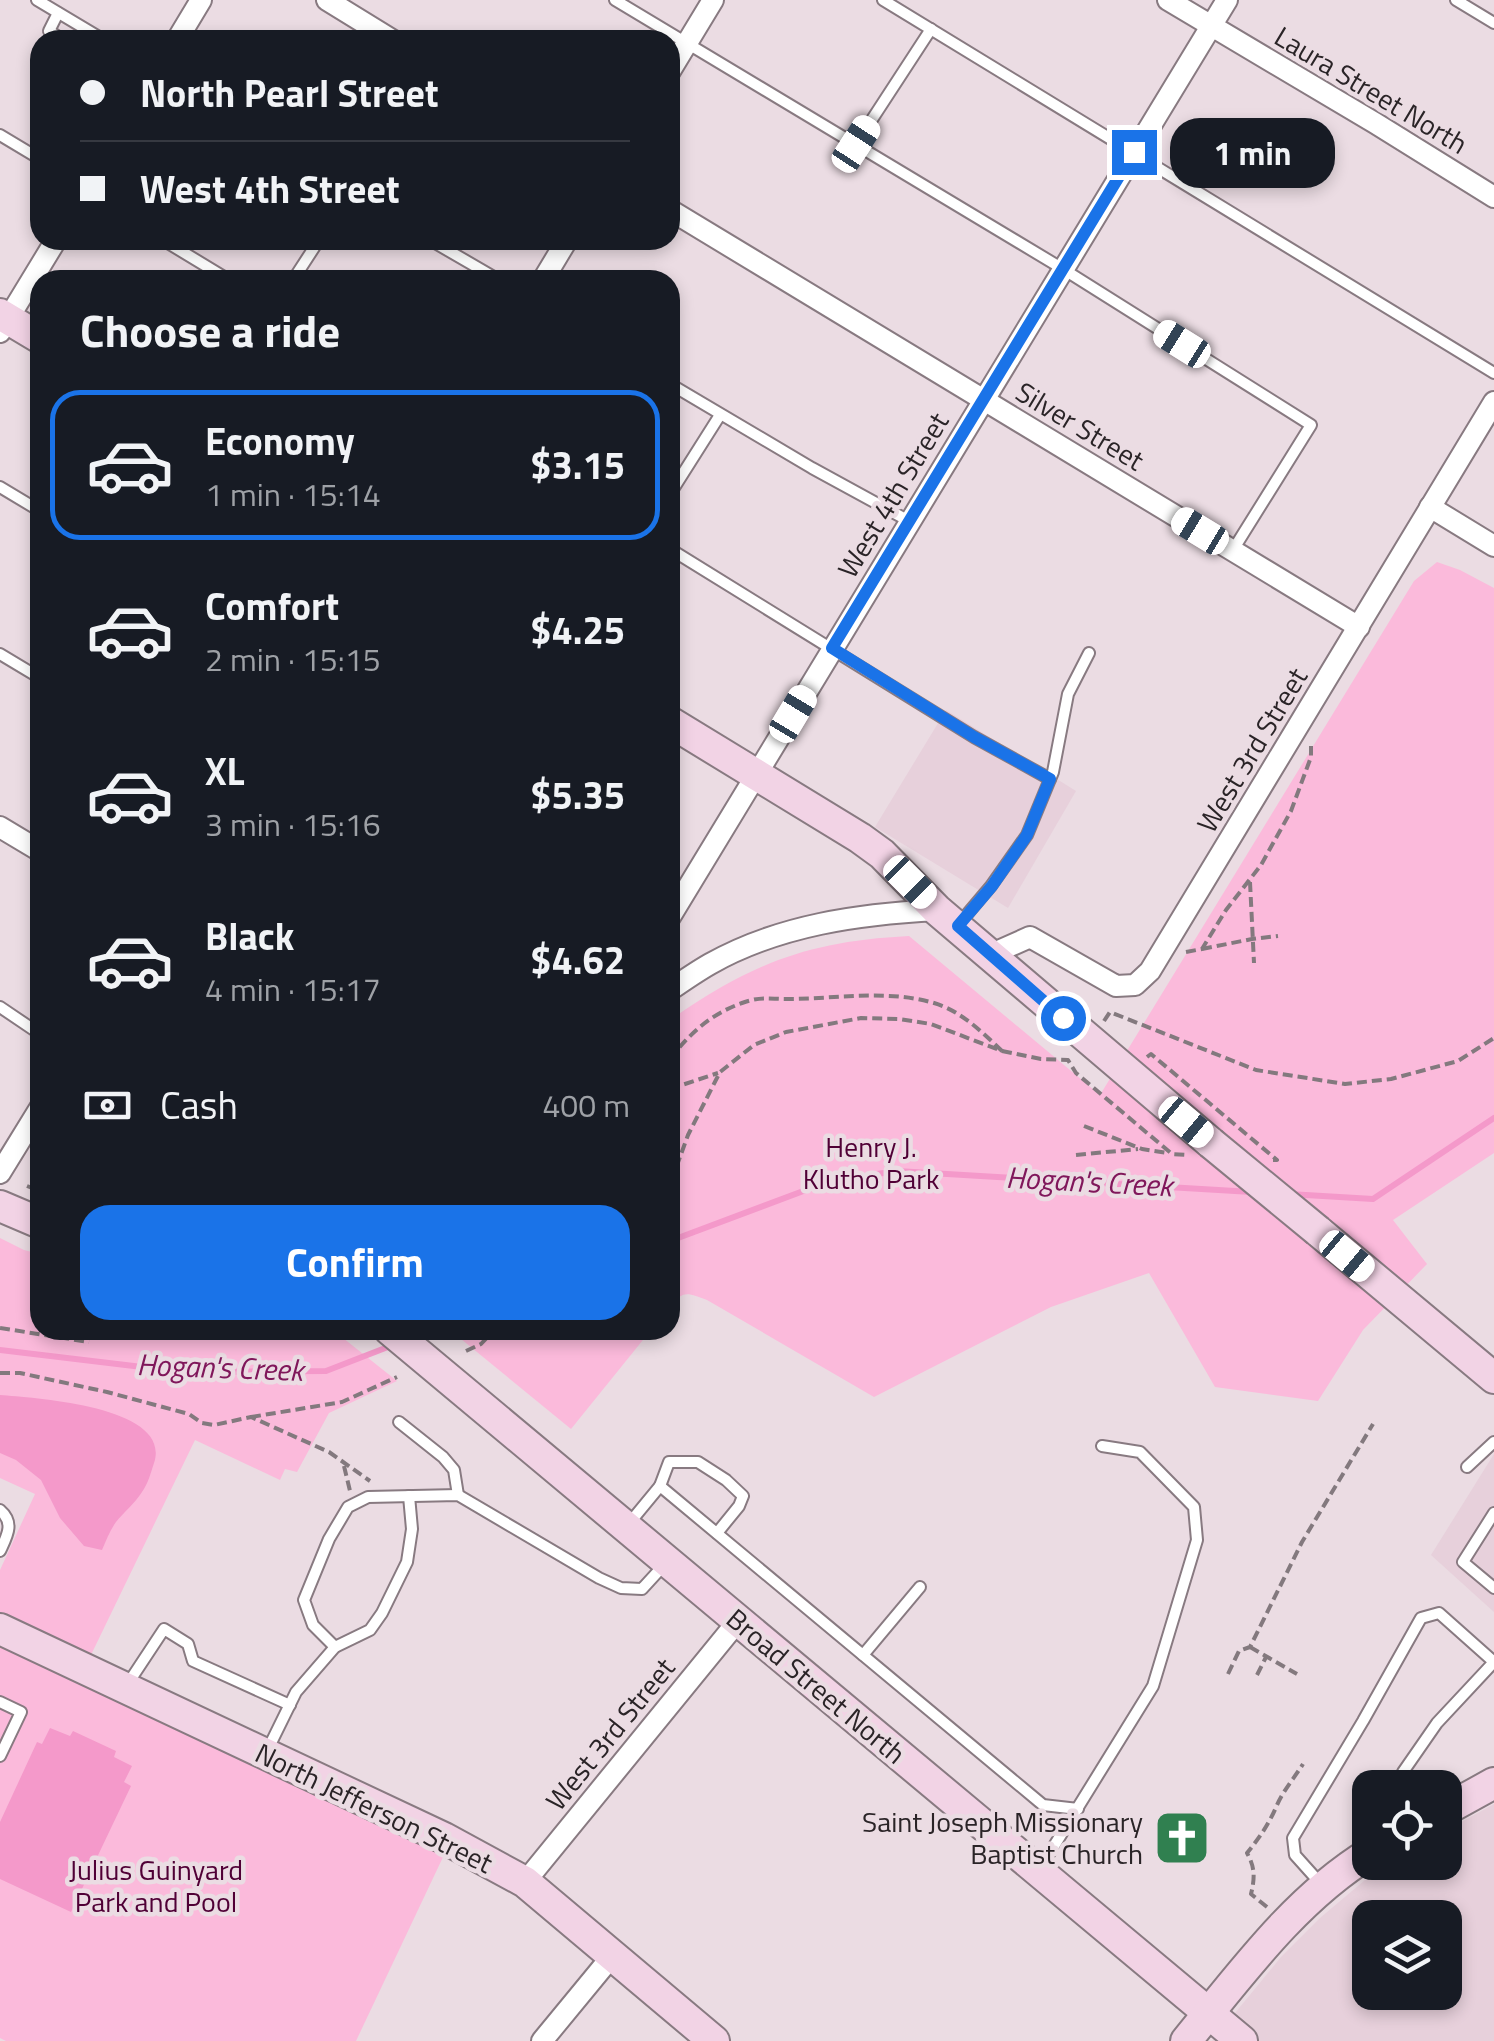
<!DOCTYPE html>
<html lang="en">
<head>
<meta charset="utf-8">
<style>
	:root { --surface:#171b24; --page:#242831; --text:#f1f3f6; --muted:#9ea1a6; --line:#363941; --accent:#1a73e8 }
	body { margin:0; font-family:"Titillium Web",sans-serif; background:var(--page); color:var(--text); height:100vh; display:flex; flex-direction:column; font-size:38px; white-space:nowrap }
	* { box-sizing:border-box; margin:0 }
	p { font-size:32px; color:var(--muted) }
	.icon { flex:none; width:55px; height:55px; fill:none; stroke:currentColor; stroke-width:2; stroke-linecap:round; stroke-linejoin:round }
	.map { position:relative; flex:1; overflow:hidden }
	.details { position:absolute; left:30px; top:270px; width:650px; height:1070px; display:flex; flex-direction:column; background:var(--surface); border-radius:30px; box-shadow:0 5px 15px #0003 }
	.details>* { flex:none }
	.guide { position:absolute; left:30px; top:30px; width:650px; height:220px; border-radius:30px; box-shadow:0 5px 15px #0003; display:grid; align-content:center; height:220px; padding:0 50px; background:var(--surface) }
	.buttons { position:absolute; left:1352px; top:1770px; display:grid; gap:20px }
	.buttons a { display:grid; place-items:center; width:110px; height:110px; border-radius:20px; background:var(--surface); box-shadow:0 5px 15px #0003; font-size:50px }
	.end { position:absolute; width:45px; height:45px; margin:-22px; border:12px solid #1a73e8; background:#fff; box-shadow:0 0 0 5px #fff }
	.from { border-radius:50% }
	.bubble { position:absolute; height:70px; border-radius:30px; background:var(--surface); box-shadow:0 5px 15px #0003; font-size:32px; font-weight:700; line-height:70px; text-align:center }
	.car { position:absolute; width:30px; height:60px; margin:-30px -15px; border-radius:12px; box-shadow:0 0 8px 2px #0007; background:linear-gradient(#fff 24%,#345 0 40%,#fff 0 76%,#345 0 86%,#fff 0) }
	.guide b { display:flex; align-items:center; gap:35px; height:95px; font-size:38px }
	.guide b+b { border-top:2px solid var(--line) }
	.guide i { width:25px; height:25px; background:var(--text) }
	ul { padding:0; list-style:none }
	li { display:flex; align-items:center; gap:30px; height:150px; margin:0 20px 15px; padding:0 30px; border:5px solid transparent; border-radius:30px }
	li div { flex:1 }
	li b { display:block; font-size:38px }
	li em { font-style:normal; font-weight:700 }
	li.selected { border-color:var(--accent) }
	li>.icon { width:90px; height:90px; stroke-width:1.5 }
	h2 { padding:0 50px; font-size:45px; line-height:120px }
	.pay { display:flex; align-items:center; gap:25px; height:110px; padding:0 50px; font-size:38px }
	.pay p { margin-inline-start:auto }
	.button { display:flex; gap:20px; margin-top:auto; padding:20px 50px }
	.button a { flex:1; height:115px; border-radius:30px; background:var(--accent); color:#fff; font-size:40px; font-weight:700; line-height:115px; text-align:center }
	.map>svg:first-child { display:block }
	.built { fill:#e7d0db; fill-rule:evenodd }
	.green { fill:#fbbadb }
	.water { fill:#f499ca }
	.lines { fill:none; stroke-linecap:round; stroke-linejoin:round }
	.stream { stroke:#f499ca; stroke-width:6 }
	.lane-casing { stroke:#887a81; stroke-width:14 }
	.street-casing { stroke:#887a81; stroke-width:24 }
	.secondary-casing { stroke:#887a81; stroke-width:34 }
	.path { stroke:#83797e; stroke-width:4; stroke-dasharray:10 5; stroke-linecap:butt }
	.lane { stroke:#fff; stroke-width:10 }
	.street { stroke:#fff; stroke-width:20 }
	.secondary { stroke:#f2d3e5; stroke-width:30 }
	.secondary-bridge-casing { stroke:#887a81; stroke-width:34; stroke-linecap:butt }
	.secondary-bridge { stroke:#f2d3e5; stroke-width:30 }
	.route { stroke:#1a73e8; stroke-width:12 }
	.labels { text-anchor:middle; stroke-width:9; stroke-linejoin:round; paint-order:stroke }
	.street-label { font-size:28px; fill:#2a2427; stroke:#ebdce3 }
	.park-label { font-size:28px; fill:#500036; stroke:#ebdce3 }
	.poi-label { font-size:28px; fill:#2a2427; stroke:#ebdce3; text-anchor:end }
	.water-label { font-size:30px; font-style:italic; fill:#80175b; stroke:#ebdce3 }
</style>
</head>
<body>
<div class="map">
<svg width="1494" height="2041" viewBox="0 0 1494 2041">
	<rect width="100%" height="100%" fill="#ebdce3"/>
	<g class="built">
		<polygon points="946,710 1076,791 1008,908 875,827"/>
		<polygon points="1494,1454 1494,1612 1431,1555"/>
		<path d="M 1494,1804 L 1494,2041 L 1212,2041 L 1281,1957 L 1320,1918 L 1365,1880 L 1392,1863 L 1445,1862 L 1445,1831 ZM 1370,1918 L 1445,1918 L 1445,1992 L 1370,1992 Z"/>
	</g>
	<g class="green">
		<path d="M 1437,562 L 1460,570 L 1494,588 L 1494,1153 L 1393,1220 L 1427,1264 L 1363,1330 L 1318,1401 L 1215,1387 L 1149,1273 L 1051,1307 L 874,1397 L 707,1300 C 689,1294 684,1289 670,1306 L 670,1020 C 752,963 809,941 909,936 L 1100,1095 L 1414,581 Z"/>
		<polygon points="0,1238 24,1250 40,1254 40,1330 333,1330 397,1381 329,1413 297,1472 285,1469 280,1480 195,1440 90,1657 0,1614 0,1570 35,1494 0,1478"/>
		<polygon points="450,1330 651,1330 571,1429"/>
		<polygon points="0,1641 444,1855 356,2041 6,2041 0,2038"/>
	</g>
	<g class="water">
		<path d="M 0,1395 C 35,1398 173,1406 154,1463 C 151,1472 148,1484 142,1492 C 135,1503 124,1512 116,1522 C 110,1530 106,1541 102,1550 L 84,1546 L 60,1518 L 41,1480 L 16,1460 L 0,1453 Z"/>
		<polygon points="50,1728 70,1736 73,1731 116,1751 114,1757 132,1766 124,1782 131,1786 71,1912 0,1879 0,1822 37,1742 42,1744"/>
	</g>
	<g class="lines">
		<g class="stream">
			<polyline points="1289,1194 1373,1199 1494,1118"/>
			<polyline points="670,1241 830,1181 897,1171 1252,1192"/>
			<polyline points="414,1338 434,1330"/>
			<polyline points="0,1350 184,1372 326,1371 393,1345"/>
		</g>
		<g class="lane-casing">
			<g id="lane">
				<polyline points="37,0 104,40"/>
				<polyline points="615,0 1063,269 1311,425 1233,550"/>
				<polyline points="883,0 1494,373"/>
				<polyline points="1456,0 1494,23"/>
				<polyline points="58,13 49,31 63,40"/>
				<polyline points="0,135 40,159"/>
				<polyline points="856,144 931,29"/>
				<polyline points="163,240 229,280"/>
				<polyline points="430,240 499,280"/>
				<polyline points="293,280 319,240"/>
				<polyline points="670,384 812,468 909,521"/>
				<polyline points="0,487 40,511"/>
				<polyline points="670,494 720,415"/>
				<polyline points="670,549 974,737 1050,779"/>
				<polyline points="0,654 40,678"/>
				<polyline points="958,925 991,886 1027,835 1053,772 1068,694 1089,653"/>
				<polyline points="0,1007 40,1034"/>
				<polyline points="399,1422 443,1457 454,1470 458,1495"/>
				<polyline points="1467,1467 1494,1442"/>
				<polyline points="660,1486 669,1462 698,1462 726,1480 743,1496 739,1506 717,1533"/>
				<path d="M 0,1510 C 15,1523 7,1536 0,1551"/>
				<polyline points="1494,1513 1463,1562 1494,1588"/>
				<polyline points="627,1526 660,1486 1043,1805 1078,1809"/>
				<polyline points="335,1647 313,1625 304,1600 329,1539 348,1507 368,1497 458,1495 599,1578 621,1588 642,1589 664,1565"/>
				<polyline points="863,1655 920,1587"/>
				<polyline points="127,1685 164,1629 188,1644 193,1661 290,1705"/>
				<polyline points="0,1702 21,1712 0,1756"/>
				<polyline points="268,1749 296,1692 335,1647 370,1630 382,1613 407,1562 412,1529 409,1496"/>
				<polyline points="1409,1788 1403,1772 1437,1723 1494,1662"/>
				<polyline points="1041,1867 1153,1686 1197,1540 1194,1507 1140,1452 1102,1446"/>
				<polyline points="1321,1884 1295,1855 1293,1838 1363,1721 1421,1618 1439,1613 1494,1662"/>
			</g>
		</g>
		<g class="street-casing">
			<g id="street">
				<polyline points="327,0 392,40"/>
				<polyline points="1168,0 1375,123 1494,197"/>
				<polyline points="177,40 201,0"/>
				<polyline points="670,71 713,0"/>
				<polyline points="670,210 1359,627"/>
				<polyline points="543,280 567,240"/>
				<polyline points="0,332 56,240"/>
				<polyline points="1430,507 1494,546"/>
				<polyline points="0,827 40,851"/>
				<polyline points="670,917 1227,0"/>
				<polyline points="992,954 1030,937 1116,986 1135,985 1150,971 1494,402"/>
				<path d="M 670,990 C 683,981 696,972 710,964 C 779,925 860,914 937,910"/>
				<polyline points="0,1173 40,1108"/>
				<polyline points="525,1882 738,1621"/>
				<polyline points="542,2041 612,1956"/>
			</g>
		</g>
		<g class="secondary-casing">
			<g id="secondary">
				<polyline points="0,314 40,338"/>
				<polyline points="670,722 860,838 882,854 937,910 1211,1143"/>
				<polyline points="0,1206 40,1223"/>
				<polyline points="1318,1231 1494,1378"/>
				<polyline points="390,1330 1242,2041"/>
				<polyline points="0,1629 444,1838 525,1882 714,2041"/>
				<polyline points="1445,1810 1494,1783"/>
				<path d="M 1186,2041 C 1241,1974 1295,1899 1370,1853"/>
			</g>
		</g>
		<g class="path">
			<polyline points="1250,882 1254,963"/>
			<polyline points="1202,949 1252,939 1278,936"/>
			<polyline points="1186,952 1202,949 1226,910 1261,865 1291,811 1311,757 1311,746"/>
			<polyline points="1104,1021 1110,1012 1256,1070 1345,1084 1391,1079 1458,1061 1494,1038"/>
			<polyline points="1002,1051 1041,1059 1068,1060 1076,1073 1172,1154 1188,1155"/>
			<polyline points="1147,1057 1151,1054 1277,1160 1273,1160"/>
			<path d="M 670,1059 C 690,1033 711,1014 742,1003 C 762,996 768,999 787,999 C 836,999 886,989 934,1003 C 961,1011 982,1032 1002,1051 L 931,1024 L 899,1019 L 861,1018 L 786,1032 L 754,1045 L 720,1072 L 688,1135 L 676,1168 L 670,1175"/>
			<polyline points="670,1089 718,1073"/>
			<polyline points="1084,1126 1142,1149 1168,1153"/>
			<polyline points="1076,1155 1138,1149"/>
			<polyline points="27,1186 40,1191"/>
			<polyline points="0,1328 89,1342"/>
			<polyline points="466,1351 481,1344 494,1330"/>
			<polyline points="0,1373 20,1373 107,1392 189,1414 202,1423 214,1425 251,1417 329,1452 370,1481"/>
			<polyline points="251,1417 342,1402 397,1377"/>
			<polyline points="344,1466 350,1491"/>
			<polyline points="1250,1647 1297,1674"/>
			<polyline points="1228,1674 1239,1651 1250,1647 1302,1542 1373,1424"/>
			<polyline points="1257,1675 1266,1657"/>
			<path d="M 1267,1907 L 1251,1894 C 1255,1878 1255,1867 1247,1853 C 1260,1837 1269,1824 1277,1805 C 1283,1791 1295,1777 1303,1764"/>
		</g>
		<use href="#lane" class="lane"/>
		<use href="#street" class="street"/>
		<use href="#secondary" class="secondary"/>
		<g class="secondary-bridge-casing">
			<polyline id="secondary-bridge" points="1211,1143 1318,1231"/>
		</g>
		<use href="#secondary-bridge" class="secondary-bridge"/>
	</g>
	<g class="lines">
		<polyline class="route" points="1063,1018 958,926 992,886 1027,835 1050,779 974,737 832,648 1134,152"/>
	</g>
	<defs>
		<g id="church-square" transform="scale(2.875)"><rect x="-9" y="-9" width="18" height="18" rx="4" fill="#308050" stroke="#ebdce3"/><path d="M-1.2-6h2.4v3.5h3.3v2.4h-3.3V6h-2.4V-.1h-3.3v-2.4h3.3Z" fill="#fff"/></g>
	</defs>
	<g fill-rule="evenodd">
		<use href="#church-square" x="1182" y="1838"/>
	</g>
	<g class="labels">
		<g class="street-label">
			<text transform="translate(1371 90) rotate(31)" y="10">Laura Street North</text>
			<text transform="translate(1080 426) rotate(31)" y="10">Silver Street</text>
			<text transform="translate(893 495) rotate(-59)" y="10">West 4th Street</text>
			<text transform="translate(1252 750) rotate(-59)" y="10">West 3rd Street</text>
			<text transform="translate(816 1686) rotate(40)" y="10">Broad Street North</text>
			<text transform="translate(610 1734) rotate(-51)" y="10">West 3rd Street</text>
			<text transform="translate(374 1808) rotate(26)" y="10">North Jefferson Street</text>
		</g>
		<g class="park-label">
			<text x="871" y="1157">Henry J.<tspan x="871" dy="32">Klutho Park</tspan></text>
			<text x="156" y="1880">Julius Guinyard<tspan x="156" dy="32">Park and Pool</tspan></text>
		</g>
		<g class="poi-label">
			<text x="1143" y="1832">Saint Joseph Missionary<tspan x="1143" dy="32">Baptist Church</tspan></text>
		</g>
		<g class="water-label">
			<text transform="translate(1089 1182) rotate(3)" y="10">Hogan's Creek</text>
			<text transform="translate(220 1368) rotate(2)" y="10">Hogan's Creek</text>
		</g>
	</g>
</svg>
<div class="buttons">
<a><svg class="icon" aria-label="locate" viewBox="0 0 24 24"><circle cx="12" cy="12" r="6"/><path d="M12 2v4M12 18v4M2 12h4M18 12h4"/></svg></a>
<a><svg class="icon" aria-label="layers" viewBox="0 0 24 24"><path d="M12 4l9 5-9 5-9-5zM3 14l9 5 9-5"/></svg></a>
</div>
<i class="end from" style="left:1063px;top:1018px"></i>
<i class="end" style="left:1134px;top:152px"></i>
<div class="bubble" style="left:1170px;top:118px;width:165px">1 min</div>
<i class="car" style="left:856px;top:144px;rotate:33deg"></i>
<i class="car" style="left:1182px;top:344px;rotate:302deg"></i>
<i class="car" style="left:1200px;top:531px;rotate:301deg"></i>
<i class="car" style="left:793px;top:714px;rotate:31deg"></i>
<i class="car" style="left:910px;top:882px;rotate:135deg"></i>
<i class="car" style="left:1186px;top:1122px;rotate:130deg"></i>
<i class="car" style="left:1347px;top:1256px;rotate:130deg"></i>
<div class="guide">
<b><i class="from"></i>North Pearl Street</b>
<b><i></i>West 4th Street</b>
</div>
<section class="details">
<h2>Choose a ride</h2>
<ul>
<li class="selected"><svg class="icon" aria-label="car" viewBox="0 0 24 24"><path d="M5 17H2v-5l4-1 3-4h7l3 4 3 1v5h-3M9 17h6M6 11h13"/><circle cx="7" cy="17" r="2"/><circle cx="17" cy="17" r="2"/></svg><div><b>Economy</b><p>1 min · 15:14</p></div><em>$3.15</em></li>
<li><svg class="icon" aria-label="car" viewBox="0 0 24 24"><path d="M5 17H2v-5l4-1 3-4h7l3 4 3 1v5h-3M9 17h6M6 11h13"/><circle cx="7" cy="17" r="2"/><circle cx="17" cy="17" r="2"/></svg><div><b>Comfort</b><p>2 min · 15:15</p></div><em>$4.25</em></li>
<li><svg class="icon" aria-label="car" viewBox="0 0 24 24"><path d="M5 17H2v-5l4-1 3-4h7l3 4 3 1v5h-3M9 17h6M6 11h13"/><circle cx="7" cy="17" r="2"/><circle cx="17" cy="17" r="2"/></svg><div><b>XL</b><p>3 min · 15:16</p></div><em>$5.35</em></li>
<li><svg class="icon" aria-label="car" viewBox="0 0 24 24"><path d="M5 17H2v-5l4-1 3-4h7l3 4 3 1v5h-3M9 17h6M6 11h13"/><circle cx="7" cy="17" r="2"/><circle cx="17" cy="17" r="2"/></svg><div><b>Black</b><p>4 min · 15:17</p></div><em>$4.62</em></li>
</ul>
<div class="pay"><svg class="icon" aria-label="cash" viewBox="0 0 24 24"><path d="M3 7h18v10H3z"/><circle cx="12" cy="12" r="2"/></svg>Cash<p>400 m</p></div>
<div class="button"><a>Confirm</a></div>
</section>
</div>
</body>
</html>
